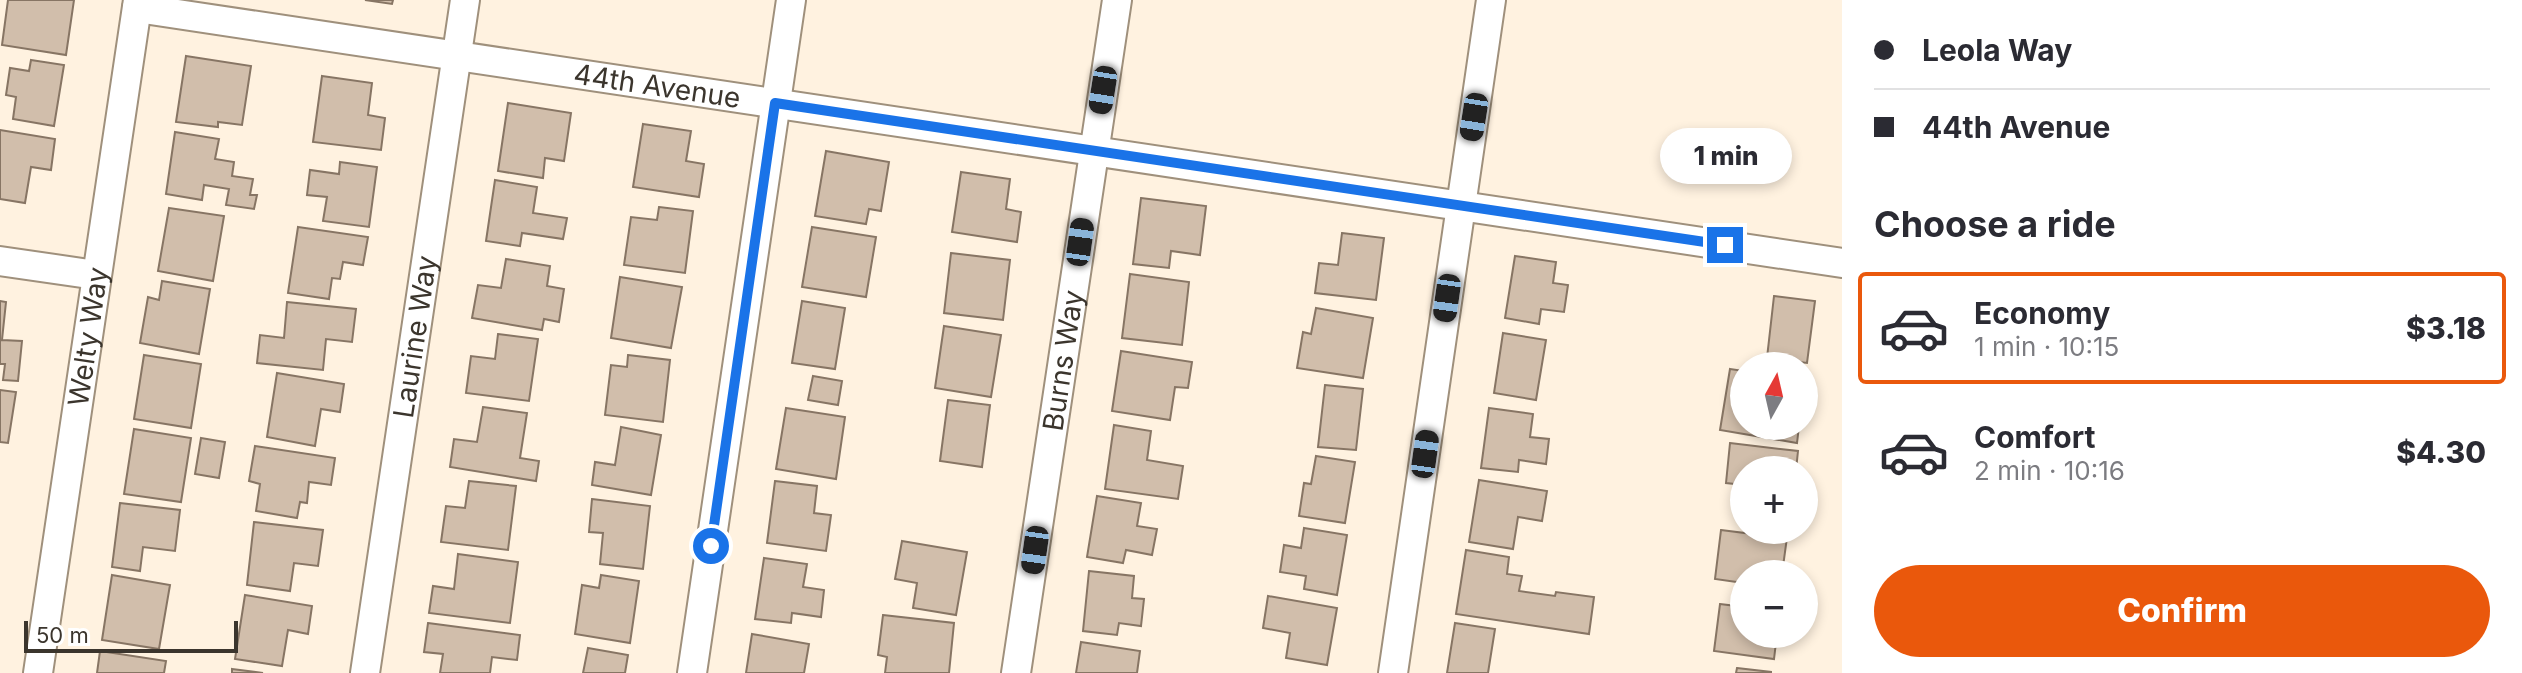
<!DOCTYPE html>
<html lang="en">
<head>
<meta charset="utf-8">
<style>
	:root { --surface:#fff; --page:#f7f7f7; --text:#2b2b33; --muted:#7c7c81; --line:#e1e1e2; --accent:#ea580c }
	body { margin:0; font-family:Inter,sans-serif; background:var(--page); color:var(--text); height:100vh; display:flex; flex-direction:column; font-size:30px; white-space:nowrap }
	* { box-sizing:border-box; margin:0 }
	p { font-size:26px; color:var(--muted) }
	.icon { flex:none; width:44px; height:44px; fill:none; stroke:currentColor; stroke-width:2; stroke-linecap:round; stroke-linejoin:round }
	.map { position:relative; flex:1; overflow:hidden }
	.side { display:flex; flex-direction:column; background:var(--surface); width:680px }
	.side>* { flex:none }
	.guide { display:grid; align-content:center; height:176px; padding:0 32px; background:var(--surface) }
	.needle { width:52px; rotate:8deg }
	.tools { position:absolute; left:1730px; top:352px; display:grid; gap:16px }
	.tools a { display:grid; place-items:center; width:88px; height:88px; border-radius:50%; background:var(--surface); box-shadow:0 4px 12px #0003; font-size:40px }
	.scale { position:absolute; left:24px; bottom:20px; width:214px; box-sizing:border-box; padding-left:8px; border:4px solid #3b352d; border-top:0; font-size:22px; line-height:28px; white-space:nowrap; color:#3b352d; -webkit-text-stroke:6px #fff; paint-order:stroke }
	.end { position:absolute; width:36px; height:36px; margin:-18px; border:10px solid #1a73e8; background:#fff; box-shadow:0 0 0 4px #fff }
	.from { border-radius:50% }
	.bubble { position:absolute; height:56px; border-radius:28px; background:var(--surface); box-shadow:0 4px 12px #0003; font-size:26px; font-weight:800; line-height:56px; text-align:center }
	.car { position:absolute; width:24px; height:48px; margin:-24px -12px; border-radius:10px; box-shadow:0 0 6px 2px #0007; background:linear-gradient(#222 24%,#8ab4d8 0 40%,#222 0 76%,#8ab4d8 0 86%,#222 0) }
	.guide b { display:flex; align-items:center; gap:28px; height:76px; font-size:30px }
	.guide b+b { border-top:2px solid var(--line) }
	.guide i { width:20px; height:20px; background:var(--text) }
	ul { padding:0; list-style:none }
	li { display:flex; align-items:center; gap:24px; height:112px; margin:0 16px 12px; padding:0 16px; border:4px solid transparent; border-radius:8px }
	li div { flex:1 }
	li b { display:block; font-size:30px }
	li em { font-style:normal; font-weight:800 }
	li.active { border-color:var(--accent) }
	li>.icon { width:72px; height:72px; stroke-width:1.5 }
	h2 { padding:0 32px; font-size:36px; line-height:96px }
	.button { display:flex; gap:16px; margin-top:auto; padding:16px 32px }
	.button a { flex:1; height:92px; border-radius:48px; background:var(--accent); color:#fff; font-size:32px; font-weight:800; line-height:92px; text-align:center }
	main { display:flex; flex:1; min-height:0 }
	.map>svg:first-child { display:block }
	.building { fill:#d1beab; stroke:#877564; stroke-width:2 }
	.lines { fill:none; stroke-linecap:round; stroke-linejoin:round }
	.street-casing { stroke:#9f907c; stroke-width:32 }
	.street { stroke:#fff; stroke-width:28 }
	.route { stroke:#1a73e8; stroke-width:10 }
	.labels { text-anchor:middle; stroke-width:8; stroke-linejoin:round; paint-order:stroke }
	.street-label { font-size:28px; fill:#3b352d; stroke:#fff }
</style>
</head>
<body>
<main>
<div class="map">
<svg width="1842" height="673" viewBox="0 0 1842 673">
	<rect width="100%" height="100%" fill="#fff2e0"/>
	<g class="building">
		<polygon points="8,0 74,0 66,55 2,45"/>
		<polygon points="365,0 393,0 392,4"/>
		<polygon points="186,56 251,66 242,125 218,122 218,127 176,122"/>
		<polygon points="31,60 64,65 54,126 13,119 16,97 6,95 10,68 29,71"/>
		<polygon points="322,76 372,83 368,115 385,118 381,150 313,142"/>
		<polygon points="508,103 571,113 564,161 545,158 543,178 498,171"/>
		<polygon points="643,124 691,131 686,161 704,164 699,197 633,187"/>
		<polygon points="0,130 55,139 51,170 31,167 25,203 0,199"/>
		<polygon points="175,132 219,139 215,159 234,162 232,176 253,179 250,195 257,195 254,209 226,205 229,189 204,185 202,200 166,194"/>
		<polygon points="826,151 889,162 881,211 869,209 866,224 815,216"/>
		<polygon points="340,162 377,167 369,227 323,221 327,197 307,195 310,170 339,174"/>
		<polygon points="961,172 1010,179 1006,209 1021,212 1017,242 952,232"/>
		<polygon points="495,180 537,187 533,213 567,218 563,239 522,233 520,246 486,241"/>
		<polygon points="1141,198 1206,206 1200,255 1171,251 1169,268 1133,264"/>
		<polygon points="659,207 693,211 685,273 624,265 631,217 657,220"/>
		<polygon points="169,208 224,216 213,281 158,271"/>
		<polygon points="298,227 368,237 363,265 343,262 340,279 332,278 329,299 288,293"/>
		<polygon points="812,227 876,237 866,297 802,287"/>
		<polygon points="1342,233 1384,238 1376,300 1315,293 1319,263 1338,265"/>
		<polygon points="951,253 1010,260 1003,320 944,313"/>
		<polygon points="1515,256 1556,262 1553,283 1568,285 1564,312 1541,309 1539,324 1505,318"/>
		<polygon points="506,259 550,266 547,286 564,289 559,322 544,319 542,330 472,318 478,285 501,288"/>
		<polygon points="1130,274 1189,282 1182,345 1122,338"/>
		<polygon points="620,277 682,287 671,348 611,338"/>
		<polygon points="162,281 210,289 199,354 140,343 148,297 159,300"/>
		<polygon points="1774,296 1815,301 1807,363 1767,358"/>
		<polygon points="0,301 6,302 2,340 22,341 18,381 3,380 5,364 0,364"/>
		<polygon points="802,301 845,308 835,369 792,363"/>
		<polygon points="287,302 356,309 352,342 326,339 323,370 257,363 260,335 284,338"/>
		<polygon points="1316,308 1373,318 1363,378 1297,368 1303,332 1311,334"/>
		<polygon points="944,326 1001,335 991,397 935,388"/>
		<polygon points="1503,333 1546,340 1536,400 1494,393"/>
		<polygon points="498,334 538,339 529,401 466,393 471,356 495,359"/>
		<polygon points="1121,351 1192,362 1188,388 1175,387 1170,420 1112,411"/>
		<polygon points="144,355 201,364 191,428 134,419"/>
		<polygon points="628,355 670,360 663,422 605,415 611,365 627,367"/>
		<polygon points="1730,369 1744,371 1744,426 1799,426 1797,443 1720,430"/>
		<polygon points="277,373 344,384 340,412 321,409 315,446 267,437"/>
		<polygon points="813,376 842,381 838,405 808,400"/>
		<polygon points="1325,385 1363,389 1356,450 1318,447"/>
		<polygon points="0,390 16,392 8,443 0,442"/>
		<polygon points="948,400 990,405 982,467 940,461"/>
		<polygon points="483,407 527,413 520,458 539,461 536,481 450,467 454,439 477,442"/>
		<polygon points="786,408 845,417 836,479 776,469"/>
		<polygon points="1489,408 1533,414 1530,437 1549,439 1546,464 1519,460 1518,472 1481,468"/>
		<polygon points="1114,425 1151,431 1147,460 1183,466 1178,499 1105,489"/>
		<polygon points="621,427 661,435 651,495 592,485 595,462 615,465"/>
		<polygon points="134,429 191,438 181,502 124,494"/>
		<polygon points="201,438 225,442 219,478 195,474"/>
		<polygon points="1730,443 1798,451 1796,470 1744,470 1744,485 1726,483"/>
		<polygon points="255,446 335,458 331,485 309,482 307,503 300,502 297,518 256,511 260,484 249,481"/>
		<polygon points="1316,456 1355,462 1345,523 1299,516 1304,483 1311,484"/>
		<polygon points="1479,480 1547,491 1542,521 1518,517 1513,549 1469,542"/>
		<polygon points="469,481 516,486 508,550 441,542 446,506 465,508"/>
		<polygon points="775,481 817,486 814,513 831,515 826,551 767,543"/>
		<polygon points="1097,496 1141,503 1137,526 1157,529 1152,555 1126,550 1123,563 1087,557"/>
		<polygon points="592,499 650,506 643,569 600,564 603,533 589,532"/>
		<polygon points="120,503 180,510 175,551 143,547 140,571 112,567"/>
		<polygon points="254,522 323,530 318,566 294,563 290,591 247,585"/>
		<polygon points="1304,528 1347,535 1337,595 1304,589 1306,576 1280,572 1284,545 1301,548"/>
		<polygon points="1721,530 1753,534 1753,530 1788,530 1782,574 1744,574 1744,583 1715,579"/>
		<polygon points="902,541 967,552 956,615 913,608 917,583 895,579"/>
		<polygon points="1466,550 1509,557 1507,574 1522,576 1519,591 1555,596 1556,592 1594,597 1589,634 1456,614"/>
		<polygon points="458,554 518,562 510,623 429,613 433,586 454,589"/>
		<polygon points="764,558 807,564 803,587 824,590 821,617 792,613 791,623 755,619"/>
		<polygon points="1089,571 1134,576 1132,598 1144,599 1141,626 1119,623 1117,635 1083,631"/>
		<polygon points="112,575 170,585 159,649 102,640"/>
		<polygon points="601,575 639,581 630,643 575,634 582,585 599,588"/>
		<polygon points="245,595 312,606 308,634 288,630 282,666 235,659"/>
		<polygon points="1268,596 1337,608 1327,665 1286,658 1290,633 1263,628"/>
		<polygon points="1720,604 1744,607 1744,634 1777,634 1774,659 1714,651"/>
		<polygon points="883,615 954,623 949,673 885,673 887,657 878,655"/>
		<polygon points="428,623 520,635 517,660 492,657 490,673 440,673 443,654 424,652"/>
		<polygon points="1455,623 1495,629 1488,673 1447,673"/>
		<polygon points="752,634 809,644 804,673 746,673"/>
		<polygon points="1081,642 1140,651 1137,673 1076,673"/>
		<polygon points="588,648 628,655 625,673 583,673"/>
		<polygon points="100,651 166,661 164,673 97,673"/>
		<polygon points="1737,668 1771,672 1771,673 1736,673"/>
		<polygon points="232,669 263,673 232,673"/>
	</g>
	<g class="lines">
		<g class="street-casing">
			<g id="street">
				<path id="s1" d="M 137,8 L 1842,263"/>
				<polyline points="0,261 96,275"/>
				<path id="s2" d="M 38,673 L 138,0"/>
				<path id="s3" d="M 365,673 L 465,0"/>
				<polyline points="692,673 791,0"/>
				<path id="s4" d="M 1016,673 L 1117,0"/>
				<polyline points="1393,673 1491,0"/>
			</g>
		</g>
		<use href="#street" class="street"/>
	</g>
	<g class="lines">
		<polyline class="route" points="711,546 775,103 1725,245"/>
	</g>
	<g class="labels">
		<g class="street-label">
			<text dy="10" stroke="none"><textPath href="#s1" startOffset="526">44th Avenue</textPath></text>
			<text dy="10" stroke="none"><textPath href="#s2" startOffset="340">Welty Way</textPath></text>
			<text dy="10" stroke="none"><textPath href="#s3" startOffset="340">Laurine Way</textPath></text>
			<text dy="10" stroke="none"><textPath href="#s4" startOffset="316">Burns Way</textPath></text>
		</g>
	</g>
</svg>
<div class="tools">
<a><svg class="needle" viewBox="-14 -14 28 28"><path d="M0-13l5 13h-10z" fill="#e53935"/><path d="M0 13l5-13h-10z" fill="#7c7c81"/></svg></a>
<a>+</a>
<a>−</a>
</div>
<div class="scale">50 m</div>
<i class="end from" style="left:711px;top:546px"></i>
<i class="end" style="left:1725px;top:245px"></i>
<div class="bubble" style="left:1660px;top:128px;width:132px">1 min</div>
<i class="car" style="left:1103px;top:90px;rotate:189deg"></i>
<i class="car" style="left:1474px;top:117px;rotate:189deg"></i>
<i class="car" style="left:1080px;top:242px;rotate:8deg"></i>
<i class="car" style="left:1447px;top:298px;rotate:188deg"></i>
<i class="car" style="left:1425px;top:454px;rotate:8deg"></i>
<i class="car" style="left:1035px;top:550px;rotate:188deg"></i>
</div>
<section class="side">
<div class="guide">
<b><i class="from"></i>Leola Way</b>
<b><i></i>44th Avenue</b>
</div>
<h2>Choose a ride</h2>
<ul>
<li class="active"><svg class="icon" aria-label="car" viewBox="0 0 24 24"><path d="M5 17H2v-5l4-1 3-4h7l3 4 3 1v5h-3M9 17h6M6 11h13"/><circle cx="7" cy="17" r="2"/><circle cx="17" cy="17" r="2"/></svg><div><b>Economy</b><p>1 min · 10:15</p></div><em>$3.18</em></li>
<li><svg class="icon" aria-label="car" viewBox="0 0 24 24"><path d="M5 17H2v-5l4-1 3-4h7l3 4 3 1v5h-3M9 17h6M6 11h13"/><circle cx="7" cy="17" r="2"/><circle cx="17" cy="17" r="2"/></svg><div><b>Comfort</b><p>2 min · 10:16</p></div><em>$4.30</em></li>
</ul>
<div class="button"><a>Confirm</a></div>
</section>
</main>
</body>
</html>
